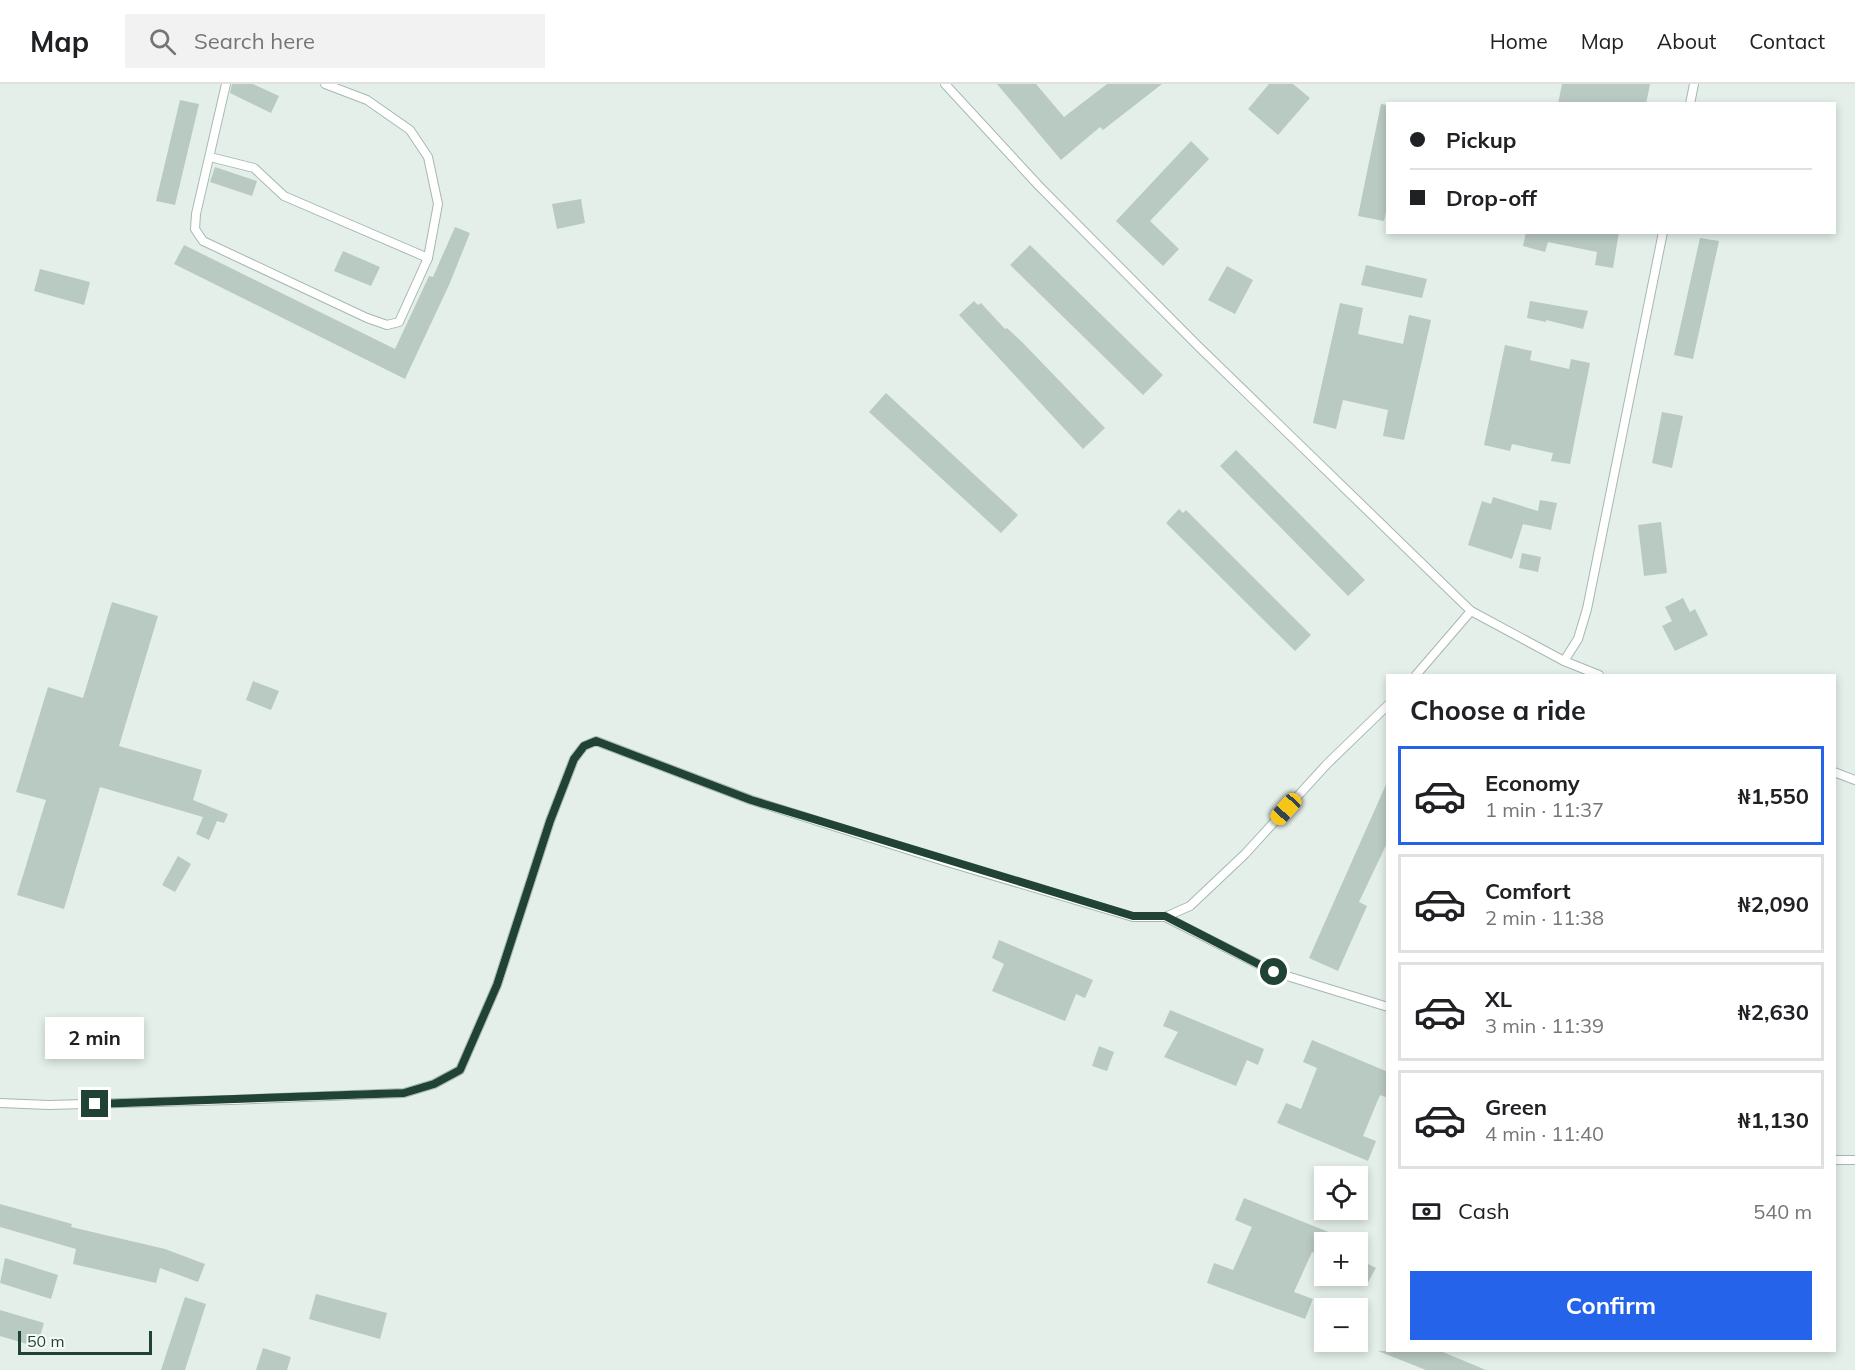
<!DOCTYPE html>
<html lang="en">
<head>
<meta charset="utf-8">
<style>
	:root { --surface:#fff; --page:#f2f2f2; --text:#202124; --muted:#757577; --line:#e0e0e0; --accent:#2563eb }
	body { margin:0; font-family:Mulish,sans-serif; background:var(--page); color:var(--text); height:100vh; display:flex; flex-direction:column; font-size:22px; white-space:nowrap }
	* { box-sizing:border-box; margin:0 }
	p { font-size:20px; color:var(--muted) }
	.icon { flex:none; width:33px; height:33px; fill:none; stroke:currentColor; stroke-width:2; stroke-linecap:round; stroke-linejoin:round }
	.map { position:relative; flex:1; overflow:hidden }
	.panel { position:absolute; left:1386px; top:590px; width:450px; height:678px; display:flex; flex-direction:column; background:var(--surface); border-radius:0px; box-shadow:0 3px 9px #0003 }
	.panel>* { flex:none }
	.top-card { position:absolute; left:1386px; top:18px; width:450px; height:132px; border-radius:0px; box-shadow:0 3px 9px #0003; display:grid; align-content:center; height:132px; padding:0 24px; background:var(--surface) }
	.buttons { position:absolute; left:1314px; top:1082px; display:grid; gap:12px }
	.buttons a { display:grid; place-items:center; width:54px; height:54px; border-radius:0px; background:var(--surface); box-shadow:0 3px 9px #0003; font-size:30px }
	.scale { position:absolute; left:18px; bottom:15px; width:134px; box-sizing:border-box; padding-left:6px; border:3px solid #214336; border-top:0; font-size:16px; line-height:21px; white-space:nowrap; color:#214336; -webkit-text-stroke:4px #f6fbf8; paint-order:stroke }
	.end { position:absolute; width:27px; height:27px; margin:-14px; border:8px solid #214336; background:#fff; box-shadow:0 0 0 3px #fff }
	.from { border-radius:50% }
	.bubble { position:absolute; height:42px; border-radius:0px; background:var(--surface); box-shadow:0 3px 9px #0003; font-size:20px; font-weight:700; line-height:42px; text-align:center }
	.car { position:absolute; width:18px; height:36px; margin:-18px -9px; border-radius:8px; box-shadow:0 0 4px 2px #0007; background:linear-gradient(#f5c518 24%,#345 0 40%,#f5c518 0 76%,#345 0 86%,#f5c518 0) }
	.top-card b { display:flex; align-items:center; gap:21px; height:57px; font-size:22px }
	.top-card b+b { border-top:2px solid var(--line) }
	.top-card i { width:15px; height:15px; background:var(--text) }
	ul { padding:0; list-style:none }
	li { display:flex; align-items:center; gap:18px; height:99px; margin:0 12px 9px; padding:0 12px; border:3px solid var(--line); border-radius:0px }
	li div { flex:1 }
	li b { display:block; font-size:22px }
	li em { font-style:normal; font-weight:700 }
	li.on { border-color:var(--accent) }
	li>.icon { width:54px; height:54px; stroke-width:1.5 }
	h2 { padding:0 24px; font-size:27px; line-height:72px }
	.pay { display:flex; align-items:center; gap:15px; height:66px; padding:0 24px; font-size:22px }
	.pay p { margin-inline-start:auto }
	.primary-button { display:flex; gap:12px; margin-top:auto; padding:12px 24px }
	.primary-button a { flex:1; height:69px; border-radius:0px; background:var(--accent); color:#fff; font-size:24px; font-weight:700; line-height:69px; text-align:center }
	header { display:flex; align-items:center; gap:36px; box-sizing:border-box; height:84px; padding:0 30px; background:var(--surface); border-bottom:2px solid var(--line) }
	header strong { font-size:28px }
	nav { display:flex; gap:33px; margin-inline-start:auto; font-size:21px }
	.search { width:420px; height:54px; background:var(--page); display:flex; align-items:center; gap:15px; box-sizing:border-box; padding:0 21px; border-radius:0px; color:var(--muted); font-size:22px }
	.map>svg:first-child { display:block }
	.building { fill:#b9cac2 }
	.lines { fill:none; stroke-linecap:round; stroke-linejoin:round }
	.service-casing { stroke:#a6b8b0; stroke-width:10 }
	.service { stroke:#fff; stroke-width:8 }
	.route { stroke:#214336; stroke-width:8 }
</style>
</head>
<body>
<header>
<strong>Map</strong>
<div class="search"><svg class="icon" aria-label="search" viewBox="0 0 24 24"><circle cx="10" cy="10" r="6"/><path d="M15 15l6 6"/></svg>Search here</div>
<nav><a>Home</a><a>Map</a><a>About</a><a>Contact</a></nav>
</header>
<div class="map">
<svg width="1855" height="1286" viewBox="0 0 1855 1286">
	<rect width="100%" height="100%" fill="#e4efe9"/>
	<g class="building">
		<polygon points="232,0 253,0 279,12 271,29 230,9"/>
		<polygon points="997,0 1036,0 1064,33 1107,0 1162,0 1103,46 1100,43 1061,76"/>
		<polygon points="1269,0 1293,0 1310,14 1278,51 1248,25"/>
		<polygon points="1562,0 1650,0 1646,20 1558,20"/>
		<polygon points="180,16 199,20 175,121 156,117"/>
		<polygon points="1381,20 1388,21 1388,119 1384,137 1358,132"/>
		<polygon points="1191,57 1209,75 1150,137 1179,165 1163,182 1116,137"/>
		<polygon points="215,83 257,97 252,112 210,98"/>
		<polygon points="581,115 585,139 557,145 552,120"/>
		<polygon points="455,143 470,149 449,201 405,295 174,180 184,161 395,265 429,192 433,193"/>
		<polygon points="1526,148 1619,148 1613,184 1595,181 1597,168 1548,158 1545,168 1523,162"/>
		<polygon points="1700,154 1719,157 1693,275 1674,271"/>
		<polygon points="1030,161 1163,291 1143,311 1010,181"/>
		<polygon points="343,167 380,183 371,202 334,187"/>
		<polygon points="1366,181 1427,195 1422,214 1361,201"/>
		<polygon points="1227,182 1253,196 1235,230 1208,216"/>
		<polygon points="40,185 90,198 84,221 34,207"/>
		<polygon points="974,217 978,221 981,219 1005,245 1007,244 1022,258 1105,344 1083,365 959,231"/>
		<polygon points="1530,217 1588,227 1583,245 1546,236 1546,238 1527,234"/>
		<polygon points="1340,219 1363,224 1358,250 1403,260 1409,231 1431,236 1404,356 1383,352 1388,326 1343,316 1336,345 1313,339"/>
		<polygon points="1505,261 1532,267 1530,276 1569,285 1571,275 1590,279 1570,380 1551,377 1553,369 1512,360 1510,367 1484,361"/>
		<polygon points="886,309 1018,431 1001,449 869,328"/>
		<polygon points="1662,328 1683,332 1672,384 1652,379"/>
		<polygon points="1236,366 1365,496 1348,512 1220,382"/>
		<polygon points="1493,413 1538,427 1540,416 1557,419 1551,446 1523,440 1512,475 1468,461 1482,417 1491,420"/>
		<polygon points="1179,425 1183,429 1186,426 1311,551 1295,567 1166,439"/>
		<polygon points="1661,438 1667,489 1644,492 1638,441"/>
		<polygon points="1522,469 1541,473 1538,488 1519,484"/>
		<polygon points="1683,514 1690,528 1695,525 1708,551 1675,567 1662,542 1672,537 1665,523"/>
		<polygon points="112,518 158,532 119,662 202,686 193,716 228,730 224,739 217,737 209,756 196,750 203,733 100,703 64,825 17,811 46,716 16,708 48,603 83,614"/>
		<polygon points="253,597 279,607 271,626 246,616"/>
		<polygon points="1388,696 1388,757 1359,818 1367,822 1338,887 1309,874"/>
		<polygon points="178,772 191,780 175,808 162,801"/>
		<polygon points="999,856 1093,896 1085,914 1076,910 1065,937 992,907 1004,880 992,874"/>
		<polygon points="1170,926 1264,965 1258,981 1247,976 1236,1002 1164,973 1178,948 1163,942"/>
		<polygon points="1312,956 1388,988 1388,1014 1380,1011 1363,1052 1376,1057 1368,1077 1277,1039 1286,1019 1301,1025 1317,984 1303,978"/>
		<polygon points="1099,962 1114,968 1107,987 1092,982"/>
		<polygon points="1244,1114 1351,1157 1324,1158 1324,1173 1312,1168 1294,1208 1313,1215 1305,1235 1207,1199 1214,1179 1233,1186 1252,1143 1235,1136"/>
		<polygon points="0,1120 72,1140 71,1143 165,1165 205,1180 198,1198 160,1184 156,1199 73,1180 76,1165 0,1143"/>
		<polygon points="5,1174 58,1191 51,1215 0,1199"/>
		<polygon points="1362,1177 1376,1184 1366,1202 1352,1194 1358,1191"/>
		<polygon points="316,1210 387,1229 380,1255 309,1235"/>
		<polygon points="185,1213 206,1220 185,1286 161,1286"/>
		<polygon points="0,1226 44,1239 37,1263 0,1252"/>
		<polygon points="263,1264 291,1273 287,1286 256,1286"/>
		<polygon points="1438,1266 1486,1286 1426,1286 1378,1267"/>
	</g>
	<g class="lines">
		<g class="service-casing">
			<g id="service">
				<polyline points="226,0 196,130 195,145 203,157 367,234 387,241 399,238 428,174 438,120 428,73 410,46 367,16 325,0"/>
				<polyline points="945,0 1039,102 1198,262 1471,527 1564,577 1599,591"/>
				<polyline points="1690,20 1694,0"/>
				<polyline points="210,73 254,84 284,112 428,174"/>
				<polyline points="1564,577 1578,555 1587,525 1663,148"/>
				<polyline points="1416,591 1471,527"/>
				<polyline points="1834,688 1855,696"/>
				<polyline points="1165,833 1274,888 1388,923"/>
				<polyline points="0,1019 49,1021 231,1016 404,1009 434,1000 460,986 497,901 550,737 574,675 584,662 596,657 751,716 944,777 1133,833 1165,833 1190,822 1245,770 1327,680 1388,621"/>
				<polyline points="1834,1076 1855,1076"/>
			</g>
		</g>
		<use href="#service" class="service"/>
	</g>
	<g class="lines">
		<polyline class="route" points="95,1020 404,1009 434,1000 460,986 497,901 550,737 574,675 584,662 596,657 751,716 1133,832 1165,832 1274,888"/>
	</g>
</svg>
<div class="buttons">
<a><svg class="icon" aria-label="locate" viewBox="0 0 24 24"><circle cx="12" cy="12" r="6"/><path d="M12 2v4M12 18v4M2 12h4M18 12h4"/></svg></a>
<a>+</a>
<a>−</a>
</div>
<div class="scale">50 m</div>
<i class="end from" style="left:1274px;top:888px"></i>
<i class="end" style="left:95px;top:1020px"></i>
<div class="bubble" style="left:45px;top:933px;width:99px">2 min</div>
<i class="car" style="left:1286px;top:725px;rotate:222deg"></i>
<div class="top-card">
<b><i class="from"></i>Pickup</b>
<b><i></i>Drop-off</b>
</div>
<section class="panel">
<h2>Choose a ride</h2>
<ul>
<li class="on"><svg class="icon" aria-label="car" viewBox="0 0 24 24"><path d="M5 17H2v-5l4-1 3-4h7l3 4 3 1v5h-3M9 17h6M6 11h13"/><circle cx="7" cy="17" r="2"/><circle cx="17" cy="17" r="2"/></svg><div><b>Economy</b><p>1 min · 11:37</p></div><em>₦1,550</em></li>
<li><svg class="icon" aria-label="car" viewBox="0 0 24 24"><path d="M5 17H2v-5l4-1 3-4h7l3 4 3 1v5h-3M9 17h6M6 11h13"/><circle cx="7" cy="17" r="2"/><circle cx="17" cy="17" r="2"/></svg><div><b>Comfort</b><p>2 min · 11:38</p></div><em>₦2,090</em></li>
<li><svg class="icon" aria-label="car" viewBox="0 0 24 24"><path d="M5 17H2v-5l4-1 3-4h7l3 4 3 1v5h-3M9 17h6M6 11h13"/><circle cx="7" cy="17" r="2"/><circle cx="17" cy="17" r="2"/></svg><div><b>XL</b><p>3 min · 11:39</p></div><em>₦2,630</em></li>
<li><svg class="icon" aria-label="car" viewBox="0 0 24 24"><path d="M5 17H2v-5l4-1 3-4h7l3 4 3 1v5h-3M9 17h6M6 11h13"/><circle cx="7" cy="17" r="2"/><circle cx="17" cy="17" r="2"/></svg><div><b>Green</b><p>4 min · 11:40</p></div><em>₦1,130</em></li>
</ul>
<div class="pay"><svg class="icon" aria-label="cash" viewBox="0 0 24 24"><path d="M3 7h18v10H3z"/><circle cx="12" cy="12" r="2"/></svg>Cash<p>540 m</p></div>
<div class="primary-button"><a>Confirm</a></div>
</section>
</div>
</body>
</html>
